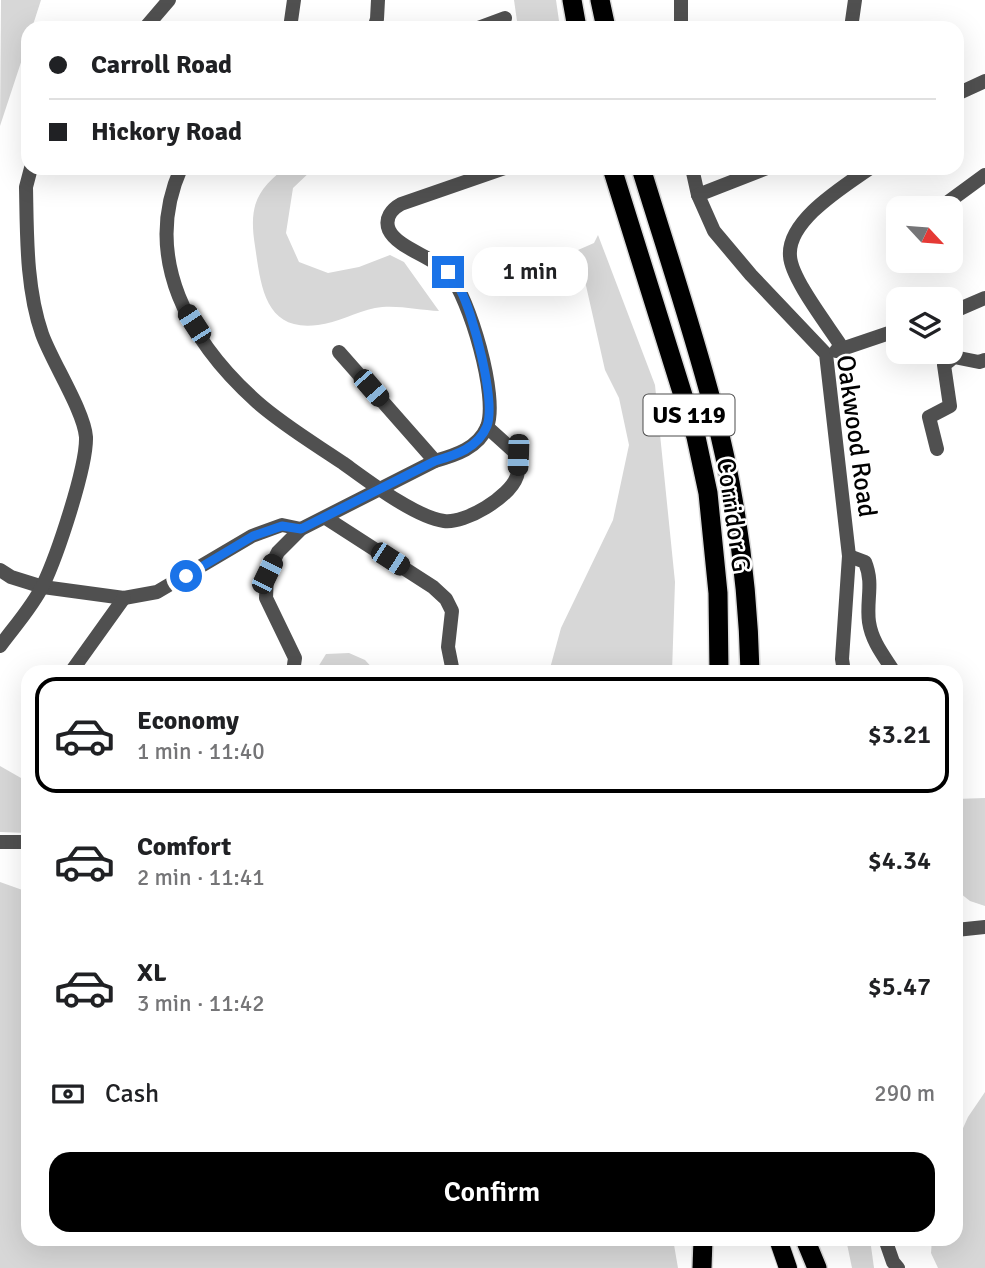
<!DOCTYPE html>
<html lang="en">
<head>
<meta charset="utf-8">
<style>
	:root { --surface:#fff; --page:#f2f2f2; --text:#202124; --muted:#757577; --line:#e0e0e0; --accent:#000 }
	body { margin:0; font-family:Signika,sans-serif; background:var(--page); color:var(--text); height:100vh; display:flex; flex-direction:column; font-size:26px; white-space:nowrap }
	* { box-sizing:border-box; margin:0 }
	p { font-size:23px; color:var(--muted) }
	.icon { flex:none; width:38px; height:38px; fill:none; stroke:currentColor; stroke-width:2; stroke-linecap:round; stroke-linejoin:round }
	.map { position:relative; flex:1; overflow:hidden }
	.sheet { position:absolute; left:21px; top:665px; width:942px; height:581px; display:flex; flex-direction:column; background:var(--surface); border-radius:21px; box-shadow:0 7px 28px #0002 }
	.sheet>* { flex:none }
	.top-card { position:absolute; left:21px; top:21px; width:943px; height:154px; border-radius:21px; box-shadow:0 7px 28px #0002; display:grid; align-content:center; height:154px; padding:0 28px; background:var(--surface) }
	.needle { width:46px; rotate:116deg }
	.buttons { position:absolute; left:886px; top:196px; display:grid; gap:14px }
	.buttons a { display:grid; place-items:center; width:77px; height:77px; border-radius:14px; background:var(--surface); box-shadow:0 7px 28px #0002; font-size:35px }
	.end { position:absolute; width:32px; height:32px; margin:-16px; border:9px solid #1a73e8; background:#fff; box-shadow:0 0 0 4px #fff }
	.from { border-radius:50% }
	.bubble { position:absolute; height:49px; border-radius:21px; background:var(--surface); box-shadow:0 7px 28px #0002; font-size:23px; font-weight:600; line-height:49px; text-align:center }
	.car { position:absolute; width:21px; height:42px; margin:-21px -10px; border-radius:9px; box-shadow:0 0 5px 2px #0007; background:linear-gradient(#222 24%,#8ab4d8 0 40%,#222 0 76%,#8ab4d8 0 86%,#222 0) }
	.top-card b { display:flex; align-items:center; gap:24px; height:66px; font-size:26px }
	.top-card b+b { border-top:2px solid var(--line) }
	.top-card i { width:18px; height:18px; background:var(--text) }
	ul { padding:12px 0 0; list-style:none }
	li { display:flex; align-items:center; gap:21px; height:116px; margin:0 14px 10px; padding:0 14px; border:4px solid transparent; border-radius:21px }
	li div { flex:1 }
	li b { display:block; font-size:26px }
	li em { font-style:normal; font-weight:600 }
	li.selected { border-color:var(--accent) }
	li>.icon { width:63px; height:63px; stroke-width:1.5 }
	.pay { display:flex; align-items:center; gap:18px; height:77px; padding:0 28px; font-size:26px }
	.pay p { margin-inline-start:auto }
	.primary-button { display:flex; gap:14px; margin-top:auto; padding:14px 28px }
	.primary-button a { flex:1; height:80px; border-radius:21px; background:var(--accent); color:#fff; font-size:28px; font-weight:600; line-height:80px; text-align:center }
	.map>svg:first-child { display:block }
	.green { fill:#d7d7d7 }
	.lines { fill:none; stroke-linecap:round; stroke-linejoin:round }
	.major-casing { stroke:#dbdbdb; stroke-width:20 }
	.highway-casing { stroke:#dbdbdb; stroke-width:22 }
	.minor { stroke:#505050; stroke-width:14 }
	.major { stroke:#000; stroke-width:18 }
	.highway { stroke:#000; stroke-width:19 }
	.route { stroke:#1a73e8; stroke-width:9 }
	.labels { text-anchor:middle; stroke-width:5; stroke-linejoin:round; paint-order:stroke }
	.shield { fill:#fff; stroke:#4c4c4c; stroke-width:2 }
	.shield-label { font-size:24px; font-weight:bold; fill:#000 }
	.street-label { font-size:26px; fill:#000; stroke:#fff }
</style>
</head>
<body>
<div class="map">
<svg width="985" height="1268" viewBox="0 0 985 1268">
	<rect width="100%" height="100%" fill="#fff"/>
	<g class="green">
		<polygon points="1,0 41,0 32,28 28,28 28,41 0,126"/>
		<polygon points="514,0 556,0 560,28 518,28"/>
		<path d="M 285,168 L 318,168 L 313,169 L 293,188 L 286,233 L 299,262 L 328,273 L 359,267 L 390,255 L 404,262 L 439,311 C 419,310 394,304 375,308 C 356,312 337,323 318,325 C 265,332 261,287 255,246 C 249,208 255,191 285,168 Z"/>
		<polygon points="598,235 655,385 675,582 672,672 549,672 561,628 613,520 629,445 619,398 605,370 578,250 594,243"/>
		<polygon points="349,653 365,660 376,672 315,672 326,654"/>
		<polygon points="0,766 28,782 28,833 0,832"/>
		<polygon points="985,798 985,906 970,901 956,890 956,799"/>
		<polygon points="0,882 28,892 28,1239 673,1239 678,1268 0,1268"/>
		<polygon points="985,1092 985,1268 938,1268 931,1253 932,1239 956,1239 956,1144 968,1117"/>
		<polygon points="846,1239 870,1239 874,1268 852,1268"/>
	</g>
	<g class="lines">
		<g class="major-casing">
			<polyline id="major" points="778,1239 788,1268"/>
		</g>
		<g class="highway-casing">
			<g id="highway">
				<polyline points="572,0 577,28"/>
				<polyline points="600,0 606,28"/>
				<polyline points="612,168 696,437 708,493 718,593 719,672"/>
				<path d="M 641,168 C 665,246 691,324 712,403 C 735,490 748,582 750,672"/>
				<polyline points="805,1239 817,1268"/>
				<polyline points="702,1268 703,1239"/>
			</g>
		</g>
		<g class="minor">
			<polyline points="681,0 681,28"/>
			<polyline points="145,28 169,0"/>
			<polyline points="290,28 294,0"/>
			<polyline points="374,28 377,19 378,0"/>
			<polyline points="478,28 505,18"/>
			<polyline points="851,28 855,0"/>
			<polyline points="957,94 985,81"/>
			<path d="M 181,168 C 141,258 190,342 257,402 C 283,425 315,444 343,463 C 368,481 415,517 444,521 C 465,524 510,497 517,476 C 519,470 518,461 518,455 L 487,427"/>
			<polyline points="692,168 698,195 714,231 751,275 826,354 849,556 842,659 844,672"/>
			<polyline points="698,195 767,168"/>
			<polyline points="940,208 985,175"/>
			<polyline points="950,313 985,298"/>
			<path d="M 843,349 C 830,328 791,279 790,256 C 787,220 845,186 870,168"/>
			<polyline points="836,351 898,330"/>
			<polyline points="339,352 435,461"/>
			<polyline points="937,449 929,417 950,406 944,365 954,357 979,362 985,360"/>
			<polyline points="326,518 433,587 446,599 452,611 448,647 453,672"/>
			<path d="M 849,556 L 865,562 C 874,584 866,600 869,622 C 872,642 884,656 894,672"/>
			<polyline points="0,570 11,577 43,587 124,598 157,592 252,536 282,525 301,529"/>
			<path d="M 0,646 C 14,627 33,606 43,585 C 57,556 87,467 86,437 C 84,411 52,362 42,334 C 26,288 27,235 26,187 L 31,168"/>
			<polyline points="71,672 124,598"/>
			<path d="M 293,672 L 295,658 L 266,598 L 267,574 L 278,552 L 301,529 L 435,461 C 456,455 478,448 487,427 C 499,397 469,297 449,274 C 435,257 398,249 389,230 C 384,218 392,209 401,204 L 505,168"/>
			<polyline points="0,842 28,842"/>
			<polyline points="956,930 985,927"/>
			<polyline points="885,1239 893,1262 898,1268"/>
		</g>
		<use href="#major" class="major"/>
		<use href="#highway" class="highway"/>
	</g>
	<g class="lines">
		<path class="route" d="M 186,576 L 253,536 L 282,526 L 301,529 L 435,461 C 456,455 478,448 487,426 C 496,401 473,313 460,289 C 457,283 452,277 448,272"/>
	</g>
	<g class="labels">
		<rect class="shield" x="643.5" y="394.5" width="91" height="41" rx="5"/>
		<g class="shield-label">
			<text x="689" y="423">US 119</text>
		</g>
		<g class="street-label">
			<text transform="translate(857 436) rotate(82)" y="9">Oakwood Road</text>
			<text transform="translate(734 515) rotate(82)" y="9">Corridor G</text>
		</g>
	</g>
</svg>
<div class="buttons">
<a><svg class="needle" viewBox="-14 -14 28 28"><path d="M0-13l5 13h-10z" fill="#e53935"/><path d="M0 13l5-13h-10z" fill="#757577"/></svg></a>
<a><svg class="icon" aria-label="layers" viewBox="0 0 24 24"><path d="M12 4l9 5-9 5-9-5zM3 14l9 5 9-5"/></svg></a>
</div>
<i class="end from" style="left:186px;top:576px"></i>
<i class="end" style="left:448px;top:272px"></i>
<div class="bubble" style="left:472px;top:247px;width:116px">1 min</div>
<i class="car" style="left:194px;top:324px;rotate:327deg"></i>
<i class="car" style="left:371px;top:388px;rotate:139deg"></i>
<i class="car" style="left:518px;top:455px;rotate:182deg"></i>
<i class="car" style="left:390px;top:559px;rotate:123deg"></i>
<i class="car" style="left:267px;top:574px;rotate:26deg"></i>
<div class="top-card">
<b><i class="from"></i>Carroll Road</b>
<b><i></i>Hickory Road</b>
</div>
<section class="sheet">
<ul>
<li class="selected"><svg class="icon" aria-label="car" viewBox="0 0 24 24"><path d="M5 17H2v-5l4-1 3-4h7l3 4 3 1v5h-3M9 17h6M6 11h13"/><circle cx="7" cy="17" r="2"/><circle cx="17" cy="17" r="2"/></svg><div><b>Economy</b><p>1 min · 11:40</p></div><em>$3.21</em></li>
<li><svg class="icon" aria-label="car" viewBox="0 0 24 24"><path d="M5 17H2v-5l4-1 3-4h7l3 4 3 1v5h-3M9 17h6M6 11h13"/><circle cx="7" cy="17" r="2"/><circle cx="17" cy="17" r="2"/></svg><div><b>Comfort</b><p>2 min · 11:41</p></div><em>$4.34</em></li>
<li><svg class="icon" aria-label="car" viewBox="0 0 24 24"><path d="M5 17H2v-5l4-1 3-4h7l3 4 3 1v5h-3M9 17h6M6 11h13"/><circle cx="7" cy="17" r="2"/><circle cx="17" cy="17" r="2"/></svg><div><b>XL</b><p>3 min · 11:42</p></div><em>$5.47</em></li>
</ul>
<div class="pay"><svg class="icon" aria-label="cash" viewBox="0 0 24 24"><path d="M3 7h18v10H3z"/><circle cx="12" cy="12" r="2"/></svg>Cash<p>290 m</p></div>
<div class="primary-button"><a>Confirm</a></div>
</section>
</div>
</body>
</html>
